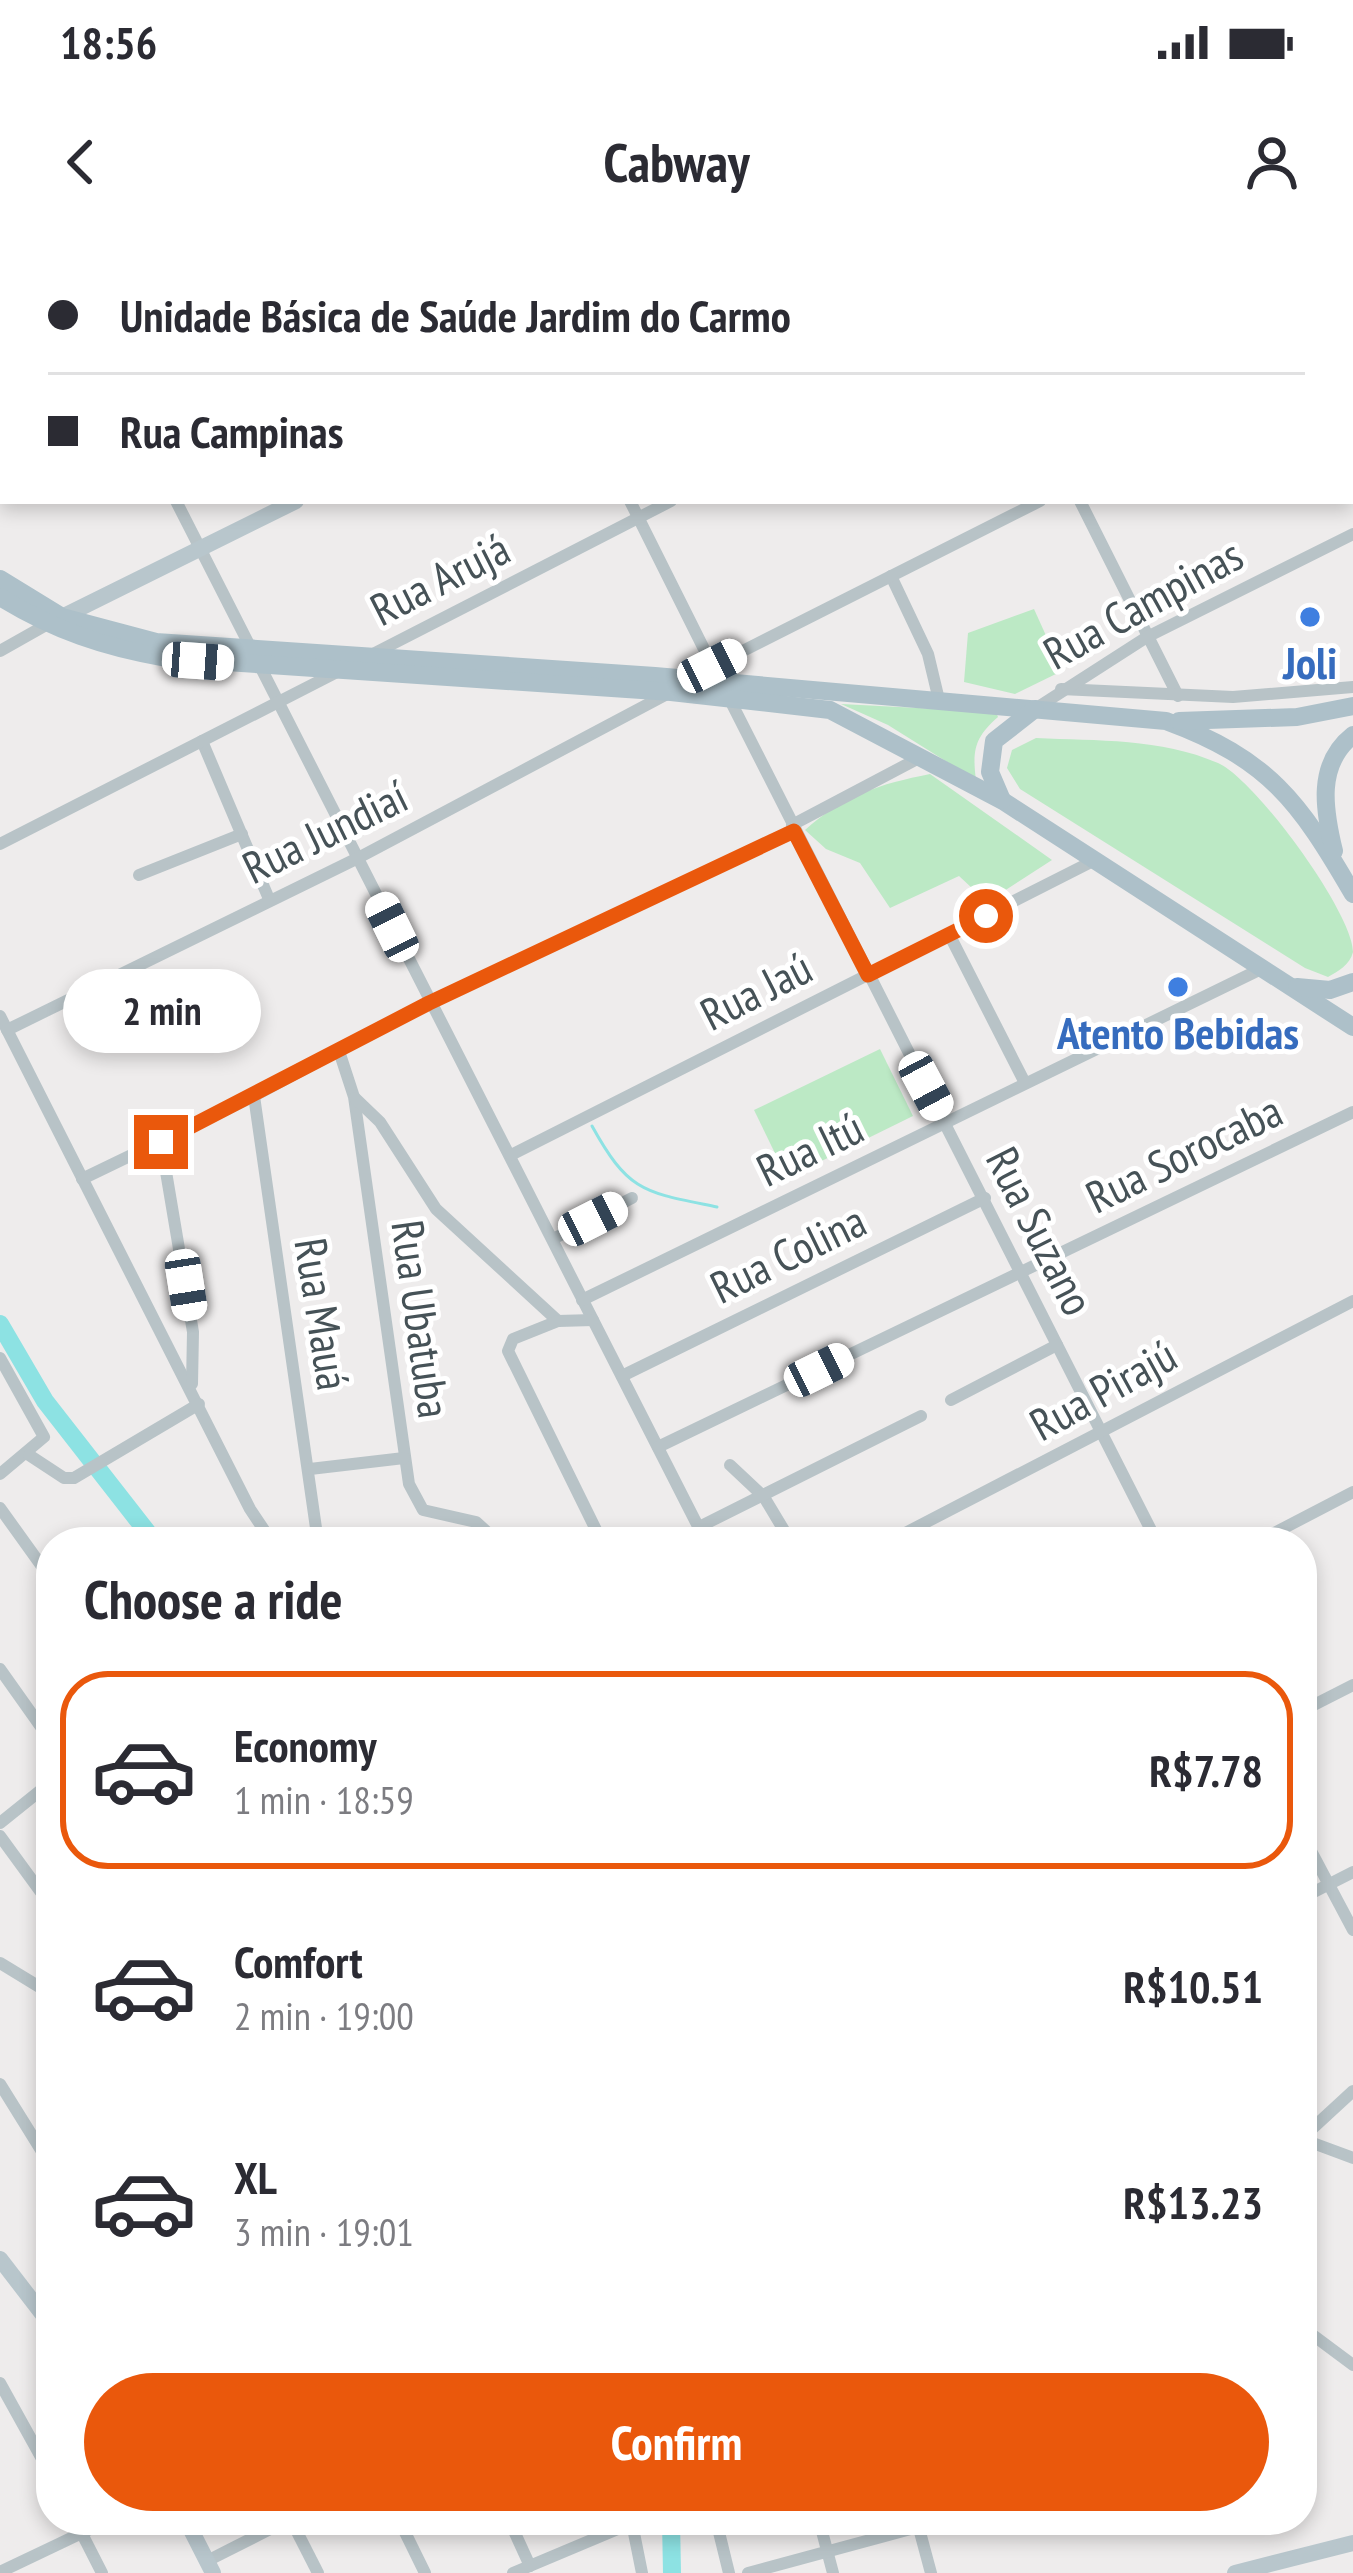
<!DOCTYPE html>
<html lang="en">
<head>
<meta charset="utf-8">
<style>
	:root { --surface:#fff; --page:#f7f7f7; --text:#2b2b33; --muted:#7c7c81; --line:#e1e1e2; --accent:#ea580c }
	body { margin:0; font-family:"PT Sans Narrow",sans-serif; background:var(--page); color:var(--text); height:100vh; display:flex; flex-direction:column; font-size:45px; white-space:nowrap }
	* { box-sizing:border-box; margin:0 }
	p { font-size:39px; color:var(--muted) }
	.icon { flex:none; width:66px; height:66px; fill:none; stroke:currentColor; stroke-width:2; stroke-linecap:round; stroke-linejoin:round }
	.map { position:relative; flex:1; overflow:hidden }
	.sheet { position:absolute; left:36px; top:1287px; width:1281px; height:1008px; display:flex; flex-direction:column; background:var(--surface); border-radius:48px; box-shadow:0 6px 18px #0003 }
	.sheet>* { flex:none }
	.banner { position:absolute; left:0px; top:0px; width:1353px; height:264px; box-shadow:0 6px 18px #0003; display:grid; align-content:center; height:264px; padding:0 48px; background:var(--surface) }
	.end { position:absolute; width:54px; height:54px; margin:-27px; border:15px solid #ea580c; background:#fff; box-shadow:0 0 0 6px #fff }
	.from { border-radius:50% }
	.bubble { position:absolute; height:84px; border-radius:42px; background:var(--surface); box-shadow:0 6px 18px #0003; font-size:39px; font-weight:700; line-height:84px; text-align:center }
	.car { position:absolute; width:36px; height:72px; margin:-36px -18px; border-radius:15px; box-shadow:0 0 9px 3px #0007; background:linear-gradient(#fff 24%,#345 0 40%,#fff 0 76%,#345 0 86%,#fff 0) }
	.banner b { display:flex; align-items:center; gap:42px; height:114px; font-size:45px }
	.banner b+b { border-top:3px solid var(--line) }
	.banner i { width:30px; height:30px; background:var(--text) }
	ul { padding:0; list-style:none }
	li { display:flex; align-items:center; gap:36px; height:198px; margin:0 24px 18px; padding:0 24px; border:6px solid transparent; border-radius:48px }
	li div { flex:1 }
	li b { display:block; font-size:45px }
	li em { font-style:normal; font-weight:700 }
	li.current { border-color:var(--accent) }
	li>.icon { width:108px; height:108px; stroke-width:1.5 }
	h2 { padding:0 48px; font-size:54px; line-height:144px }
	.cta { display:flex; gap:24px; margin-top:auto; padding:24px 48px }
	.cta a { flex:1; height:138px; border-radius:72px; background:var(--accent); color:#fff; font-size:48px; font-weight:700; line-height:138px; text-align:center }
	.status { display:flex; justify-content:space-between; align-items:center; height:84px; padding:0 60px; background:var(--surface); direction:ltr }
	.status svg { height:33px; fill:currentColor }
	header { display:flex; justify-content:space-between; align-items:center; height:156px; padding:0 48px; background:var(--surface); font-size:54px; font-weight:700 }
	.map>svg:first-child { display:block }
	.green { fill:#bce9c5 }
	.lines { fill:none; stroke-linecap:round; stroke-linejoin:round }
	.stream { stroke:#8de2e3; stroke-width:3 }
	.river { stroke:#8de2e3; stroke-width:18 }
	.street { stroke:#b8c3c7; stroke-width:12 }
	.secondary { stroke:#b8c6cc; stroke-width:16 }
	.primary { stroke:#adc0c9; stroke-width:18 }
	.route { stroke:#ea580c; stroke-width:15 }
	.shop-dot { fill:#3f7fe0; stroke:#fff; stroke-width:4.5 }
	.labels { text-anchor:middle; stroke-width:10; stroke-linejoin:round; paint-order:stroke }
	.street-label { font-size:45px; fill:#465257; stroke:#fff }
	.shop-label { font-size:45px; font-weight:bold; fill:#366cbe; stroke:#fff }
</style>
</head>
<body>
<div class="status"><b>18:56</b><svg viewBox="0 0 49 12"><path d="M0 12V9h3v3zM5 12V6h3v6zM10 12V3h3v9zM15 12V0h3v12zM26 1h20v11H26zM47 4h2v5h-2z"/></svg></div>
<header><svg class="icon" aria-label="back" viewBox="0 0 24 24"><path d="M15 5l-7 7 7 7"/></svg>Cabway<svg class="icon" aria-label="person" viewBox="0 0 24 24"><circle cx="12" cy="8" r="4"/><path d="M4 21q1-7 8-7t8 7"/></svg></header>
<div class="map">
<svg width="1353" height="2333" viewBox="0 0 1353 2333">
	<rect width="100%" height="100%" fill="#eeecec"/>
	<g class="green">
		<polygon points="1034,369 1062,431 1015,454 964,442 968,393"/>
		<path d="M 841,464 L 996,472 L 998,477 C 975,497 972,510 976,540 L 888,485 Z"/>
		<path d="M 1036,498 C 1098,501 1160,498 1218,523 C 1255,539 1353,673 1353,712 C 1350,725 1338,731 1328,737 L 1305,728 L 1020,549 L 1007,528 L 1012,510 Z"/>
		<path d="M 930,534 L 1052,620 L 987,662 L 959,636 L 890,668 L 860,623 L 826,609 L 805,590 C 844,555 880,544 930,534 Z"/>
		<polygon points="880,809 913,876 787,938 754,870"/>
	</g>
	<g class="lines">
		<path class="stream" d="M 592,886 C 629,953 644,952 717,967"/>
		<g class="river">
			<polyline points="0,1084 45,1161 155,1302"/>
			<polyline points="671,2280 672,2333"/>
		</g>
		<g class="street">
			<polyline points="43,0 45,3"/>
			<polyline points="494,0 496,3"/>
			<polyline points="947,0 949,3"/>
			<polyline points="421,3 427,0"/>
			<polyline points="1177,3 1183,0"/>
			<polyline points="1350,105 1353,103"/>
			<polyline points="0,221 3,219"/>
			<polyline points="176,261 706,1302"/>
			<polyline points="630,261 715,431"/>
			<polyline points="1080,261 1178,456"/>
			<polyline points="891,336 928,414 939,460"/>
			<polyline points="0,411 46,385"/>
			<polyline points="371,415 671,261"/>
			<polyline points="713,426 1040,261"/>
			<polyline points="1061,449 1233,457 1353,447"/>
			<polyline points="729,458 1157,1302"/>
			<polyline points="1035,469 1147,397 1353,294"/>
			<polyline points="202,501 269,659"/>
			<polyline points="792,585 921,517"/>
			<polyline points="0,604 341,430"/>
			<polyline points="139,635 242,594"/>
			<polyline points="949,694 1025,843"/>
			<polyline points="0,776 250,1269 272,1302"/>
			<polyline points="7,790 358,618 669,453"/>
			<polyline points="339,811 354,857 409,1244 423,1270 476,1282 498,1302"/>
			<polyline points="254,856 318,1302"/>
			<polyline points="355,858 380,882 436,969 558,1081"/>
			<polyline points="161,902 193,1092 192,1144"/>
			<polyline points="511,915 1097,619"/>
			<polyline points="82,939 254,856 429,762 795,591"/>
			<polyline points="553,999 632,958"/>
			<polyline points="582,1060 1263,728"/>
			<polyline points="593,1080 558,1081 513,1099 508,1111 602,1302"/>
			<polyline points="0,1118 44,1197 0,1234"/>
			<polyline points="622,1136 985,958"/>
			<polyline points="951,1160 1057,1105"/>
			<polyline points="658,1207 1353,872"/>
			<polyline points="29,1215 64,1238 74,1238 199,1164"/>
			<polyline points="730,1225 764,1257 791,1302"/>
			<polyline points="310,1229 404,1218"/>
			<polyline points="0,1268 51,1339"/>
			<polyline points="699,1287 921,1176"/>
			<polyline points="888,1302 1353,1061"/>
			<polyline points="1257,1302 1353,1252"/>
			<polyline points="0,1429 51,1501"/>
			<polyline points="1302,1471 1353,1445"/>
			<polyline points="0,1583 51,1542"/>
			<polyline points="1302,1594 1353,1690"/>
			<polyline points="0,1596 51,1666"/>
			<polyline points="1302,1658 1353,1632"/>
			<polyline points="0,1723 51,1754"/>
			<polyline points="0,1844 51,1926"/>
			<polyline points="1302,1898 1353,1851"/>
			<polyline points="1302,1899 1353,1918"/>
			<polyline points="1302,2087 1353,2125"/>
			<polyline points="0,2143 51,2235"/>
			<polyline points="75,2280 102,2333"/>
			<polyline points="291,2280 318,2333"/>
			<polyline points="399,2280 425,2333"/>
			<polyline points="509,2280 530,2326"/>
			<polyline points="716,2280 729,2333"/>
			<polyline points="819,2280 833,2333"/>
			<polyline points="917,2281 931,2333"/>
			<polyline points="207,2321 288,2280"/>
			<polyline points="0,2332 109,2280"/>
			<polyline points="513,2333 632,2283 642,2333"/>
			<polyline points="748,2333 918,2287"/>
		</g>
		<g class="secondary">
			<polyline points="801,3 807,0"/>
			<polyline points="62,377 296,261"/>
			<polyline points="0,2019 51,2085"/>
			<polyline points="186,2280 213,2333"/>
			<polyline points="1235,2333 1353,2303"/>
		</g>
		<g class="primary">
			<path d="M 0,339 L 62,377 L 156,402 L 655,436 L 1166,481 C 1269,519 1299,561 1353,654"/>
			<path d="M 0,357 C 53,390 106,408 167,418 L 671,452 L 830,470 L 1003,561 L 1353,787"/>
			<polyline points="1179,481 1297,477 1353,466"/>
			<polyline points="1002,560 990,532 994,501 1035,469"/>
			<path d="M 1334,611 C 1324,570 1316,524 1353,495"/>
			<polyline points="1297,747 1330,750 1353,742"/>
		</g>
	</g>
	<g class="lines">
		<polyline class="route" points="161,902 429,763 794,591 868,735 986,676"/>
	</g>
	<g class="shop-dot">
		<circle cx="1310" cy="377" r="12"/>
		<circle cx="1178" cy="747" r="12"/>
	</g>
	<g class="labels">
		<g class="street-label">
			<text transform="translate(440 339) rotate(-27)" y="16">Rua Arujá</text>
			<text transform="translate(1143 364) rotate(-29)" y="16">Rua Campinas</text>
			<text transform="translate(325 592) rotate(-26)" y="16">Rua Jundiaí</text>
			<text transform="translate(756 751) rotate(-27)" y="16">Rua Jaú</text>
			<text transform="translate(810 909) rotate(-26)" y="16">Rua Itú</text>
			<text transform="translate(1184 914) rotate(-26)" y="16">Rua Sorocaba</text>
			<text transform="translate(1040 991) rotate(63)" y="16">Rua Suzano</text>
			<text transform="translate(788 1014) rotate(-26)" y="16">Rua Colina</text>
			<text transform="translate(322 1074) rotate(81)" y="16">Rua Mauá</text>
			<text transform="translate(421 1079) rotate(82)" y="16">Rua Ubatuba</text>
			<text transform="translate(1103 1150) rotate(-29)" y="16">Rua Pirajú</text>
		</g>
		<g class="shop-label">
			<text x="1310" y="439">Joli</text>
			<text x="1178" y="809">Atento Bebidas</text>
		</g>
	</g>
</svg>
<i class="end from" style="left:986px;top:676px"></i>
<i class="end" style="left:161px;top:902px"></i>
<div class="bubble" style="left:63px;top:729px;width:198px">2 min</div>
<i class="car" style="left:198px;top:421px;rotate:94deg"></i>
<i class="car" style="left:712px;top:426px;rotate:63deg"></i>
<i class="car" style="left:392px;top:687px;rotate:334deg"></i>
<i class="car" style="left:926px;top:846px;rotate:152deg"></i>
<i class="car" style="left:593px;top:979px;rotate:63deg"></i>
<i class="car" style="left:186px;top:1045px;rotate:171deg"></i>
<i class="car" style="left:819px;top:1130px;rotate:64deg"></i>
<div class="banner">
<b><i class="from"></i>Unidade Básica de Saúde Jardim do Carmo</b>
<b><i></i>Rua Campinas</b>
</div>
<section class="sheet">
<h2>Choose a ride</h2>
<ul>
<li class="current"><svg class="icon" aria-label="car" viewBox="0 0 24 24"><path d="M5 17H2v-5l4-1 3-4h7l3 4 3 1v5h-3M9 17h6M6 11h13"/><circle cx="7" cy="17" r="2"/><circle cx="17" cy="17" r="2"/></svg><div><b>Economy</b><p>1 min · 18:59</p></div><em>R$7.78</em></li>
<li><svg class="icon" aria-label="car" viewBox="0 0 24 24"><path d="M5 17H2v-5l4-1 3-4h7l3 4 3 1v5h-3M9 17h6M6 11h13"/><circle cx="7" cy="17" r="2"/><circle cx="17" cy="17" r="2"/></svg><div><b>Comfort</b><p>2 min · 19:00</p></div><em>R$10.51</em></li>
<li><svg class="icon" aria-label="car" viewBox="0 0 24 24"><path d="M5 17H2v-5l4-1 3-4h7l3 4 3 1v5h-3M9 17h6M6 11h13"/><circle cx="7" cy="17" r="2"/><circle cx="17" cy="17" r="2"/></svg><div><b>XL</b><p>3 min · 19:01</p></div><em>R$13.23</em></li>
</ul>
<div class="cta"><a>Confirm</a></div>
</section>
</div>
</body>
</html>
